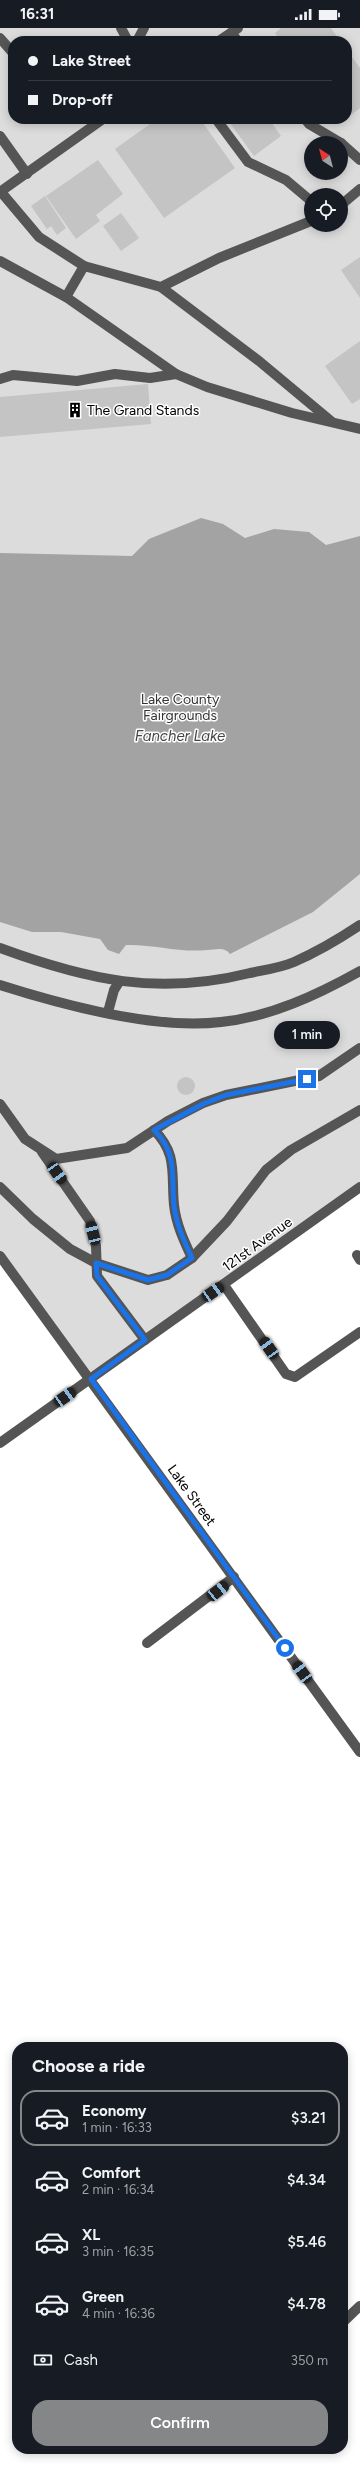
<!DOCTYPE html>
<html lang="en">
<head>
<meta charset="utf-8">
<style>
	:root { --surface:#171b24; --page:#242831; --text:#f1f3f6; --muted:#9ea1a6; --line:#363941; --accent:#858687 }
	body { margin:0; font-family:Figtree,sans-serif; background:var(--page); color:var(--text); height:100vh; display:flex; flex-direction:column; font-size:15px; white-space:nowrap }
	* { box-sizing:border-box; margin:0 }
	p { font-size:13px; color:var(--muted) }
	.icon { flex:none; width:22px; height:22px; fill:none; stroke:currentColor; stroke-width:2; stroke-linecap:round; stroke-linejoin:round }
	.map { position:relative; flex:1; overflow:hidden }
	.sheet { position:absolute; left:12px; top:2014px; width:336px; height:412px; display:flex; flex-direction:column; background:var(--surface); border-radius:16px; box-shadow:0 2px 10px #0003 }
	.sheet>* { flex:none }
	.hud { position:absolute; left:8px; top:8px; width:344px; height:88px; border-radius:16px; box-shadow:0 2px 10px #0003; display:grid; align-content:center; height:88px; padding:0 20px; background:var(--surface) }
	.needle { width:26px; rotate:324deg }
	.fabs { position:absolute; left:304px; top:108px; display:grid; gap:8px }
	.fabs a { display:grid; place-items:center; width:44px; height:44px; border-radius:50%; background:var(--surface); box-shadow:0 2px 10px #0003; font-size:20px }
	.end { position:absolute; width:18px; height:18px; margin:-9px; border:5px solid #1a73e8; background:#fff; box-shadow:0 0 0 2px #fff }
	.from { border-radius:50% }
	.bubble { position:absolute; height:28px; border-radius:14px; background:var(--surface); box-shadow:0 2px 10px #0003; font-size:13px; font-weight:600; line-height:28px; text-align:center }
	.car { position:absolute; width:12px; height:24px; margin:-12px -6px; border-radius:5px; box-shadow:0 0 3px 1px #0007; background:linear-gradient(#222 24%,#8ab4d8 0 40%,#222 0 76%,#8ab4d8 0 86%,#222 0) }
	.hud b { display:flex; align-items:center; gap:14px; height:38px; font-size:15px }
	.hud b+b { border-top:1px solid var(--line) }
	.hud i { width:10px; height:10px; background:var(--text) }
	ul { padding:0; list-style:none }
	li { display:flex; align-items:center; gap:12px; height:56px; margin:0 8px 6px; padding:0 12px; border:2px solid transparent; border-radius:16px }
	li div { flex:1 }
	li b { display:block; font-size:15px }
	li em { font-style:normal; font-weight:600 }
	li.on { border-color:var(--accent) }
	li>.icon { width:36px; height:36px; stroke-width:1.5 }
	h2 { padding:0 20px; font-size:18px; line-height:48px }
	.pay { display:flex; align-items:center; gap:10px; height:44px; padding:0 20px; font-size:15px }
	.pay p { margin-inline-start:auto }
	.primary-button { display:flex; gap:8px; margin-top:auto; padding:8px 20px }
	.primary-button a { flex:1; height:46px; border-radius:16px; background:var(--accent); color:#fff; font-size:16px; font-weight:600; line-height:46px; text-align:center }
	.status { display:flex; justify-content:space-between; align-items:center; height:28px; padding:0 20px; background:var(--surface); direction:ltr }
	.status svg { height:11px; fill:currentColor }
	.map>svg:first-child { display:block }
	.green { fill:#dcdcdc; fill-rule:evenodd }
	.water { fill:#a3a3a3 }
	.building { fill:#c4c4c4 }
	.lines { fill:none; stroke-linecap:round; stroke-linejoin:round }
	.minor { stroke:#555; stroke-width:10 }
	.route { stroke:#1a73e8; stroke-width:5 }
	.labels { text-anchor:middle; stroke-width:3; stroke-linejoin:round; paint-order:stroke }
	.poi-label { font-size:14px; fill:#000; stroke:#fff; text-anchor:start }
	.park-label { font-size:14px; fill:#333; stroke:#fff }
	.street-label { font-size:14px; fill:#000; stroke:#fff }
	.water-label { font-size:15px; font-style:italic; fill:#444; stroke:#fff }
</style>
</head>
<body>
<div class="status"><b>16:31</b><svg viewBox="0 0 49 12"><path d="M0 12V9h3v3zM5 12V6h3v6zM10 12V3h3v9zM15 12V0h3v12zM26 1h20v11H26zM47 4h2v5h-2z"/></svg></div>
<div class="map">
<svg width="360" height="2438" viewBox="0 0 360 2438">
	<rect width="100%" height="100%" fill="#fff"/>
	<path class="green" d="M 0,0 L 360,0 L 360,1160 L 91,1351 L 0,1228 ZM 13,13 L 347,13 L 347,91 L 13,91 ZM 311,115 L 341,115 L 341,145 L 311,145 ZM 311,167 L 341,167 L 341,197 L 311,197 Z"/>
	<path class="water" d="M 201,490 L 223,496 L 245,510 L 274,501 L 309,504 L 326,517 L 360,508 L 360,846 L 313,884 L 230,926 C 224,918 215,922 207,922 C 180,925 153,916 126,917 L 119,926 L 108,922 L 100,911 L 61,904 L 32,904 L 0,894 L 0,525 L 132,528 L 149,511 Z"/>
	<g class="building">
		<polygon points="281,0 331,0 340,13 281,13 275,5"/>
		<polygon points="347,22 360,40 360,80 347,90"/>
		<polygon points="157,91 200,91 235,140 164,190 115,121"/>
		<polygon points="227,91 269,91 281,108 254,128"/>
		<polygon points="98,132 123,166 96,187 100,193 76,211 46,168"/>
		<polygon points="45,168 66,200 57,207 51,198 47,201 31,178"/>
		<polygon points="121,185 139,210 121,223 103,198"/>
		<polygon points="360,229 360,270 341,242"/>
		<polygon points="360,313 360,371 352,376 325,338"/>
		<polygon points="148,356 151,396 0,409 0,369"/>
		<circle cx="186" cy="1058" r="9"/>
	</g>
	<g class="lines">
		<g class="minor">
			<polyline points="121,0 128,13"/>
			<polyline points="231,5 238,13"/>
			<polyline points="0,10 13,25"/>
			<polyline points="137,13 144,0"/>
			<polyline points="219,13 238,0"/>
			<polyline points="216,91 248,134 286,152 311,173"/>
			<polyline points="305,91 309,96 341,115"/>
			<polyline points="0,108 27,146"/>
			<polyline points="341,115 360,132"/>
			<polyline points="0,164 103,91"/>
			<polyline points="1,164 39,209 84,238"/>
			<polyline points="341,177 360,161"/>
			<polyline points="0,233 66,269 176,346 207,359 292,385 360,401"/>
			<polyline points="161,259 259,333 331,393"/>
			<polyline points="66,269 84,238 161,259 219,230 311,193"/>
			<polyline points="0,351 13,347 77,353 115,346 150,350 176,346"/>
			<path d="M 0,920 C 87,952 158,968 250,945 C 264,942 280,940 294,934 C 317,924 339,911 360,897"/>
			<path d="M 0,957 C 63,977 155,1002 221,994 C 270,989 317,967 360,943"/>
			<polyline points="108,984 114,962 119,954"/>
			<polyline points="0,1076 25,1111 56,1131 127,1120 168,1093 203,1075 226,1067 319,1048 360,1020"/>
			<path d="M 154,1102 C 178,1126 171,1146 174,1177 C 176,1196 184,1213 192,1230"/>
			<polyline points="42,1124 90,1193 96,1218 97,1248 145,1312"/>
			<polyline points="0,1159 33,1191 70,1221 96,1235 148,1252 167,1247 192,1230 227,1193 266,1142 291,1122 360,1082"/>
			<polyline points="357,1227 360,1232"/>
			<polyline points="0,1228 360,1724"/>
			<polyline points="224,1257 286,1346 295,1349 360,1304"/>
			<polyline points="0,1415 360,1159"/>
			<polyline points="147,1615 234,1549"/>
			<polyline points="343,2294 360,2278"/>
		</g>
	</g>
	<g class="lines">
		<path class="route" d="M 285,1620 L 91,1351 L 145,1312 L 97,1248 L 96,1235 L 148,1252 L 167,1247 L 192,1230 C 184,1213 176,1196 174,1177 C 171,1146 178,1126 154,1102 L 203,1076 L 226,1067 L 307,1051"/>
	</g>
	<defs>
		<g id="building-bare" transform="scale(1.2)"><path d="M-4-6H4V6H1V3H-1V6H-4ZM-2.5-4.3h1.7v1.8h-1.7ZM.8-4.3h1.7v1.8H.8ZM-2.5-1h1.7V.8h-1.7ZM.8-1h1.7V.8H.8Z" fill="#000" stroke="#fff" stroke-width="2.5" paint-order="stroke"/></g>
	</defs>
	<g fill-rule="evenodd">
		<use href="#building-bare" x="75" y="382"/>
	</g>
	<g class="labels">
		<g class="poi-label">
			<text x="87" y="387">The Grand Stands</text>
		</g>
		<g class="park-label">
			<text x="180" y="676">Lake County<tspan x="180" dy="16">Fairgrounds</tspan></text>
		</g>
		<g class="street-label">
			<text transform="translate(257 1216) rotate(-36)" y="5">121st Avenue</text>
			<text transform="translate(192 1467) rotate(54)" y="5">Lake Street</text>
		</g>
		<g class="water-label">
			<text x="180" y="713">Fancher Lake</text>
		</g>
	</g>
</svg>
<div class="fabs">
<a><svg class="needle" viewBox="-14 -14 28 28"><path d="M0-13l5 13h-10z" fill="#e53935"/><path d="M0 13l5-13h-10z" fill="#9ea1a6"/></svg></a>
<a><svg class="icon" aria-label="locate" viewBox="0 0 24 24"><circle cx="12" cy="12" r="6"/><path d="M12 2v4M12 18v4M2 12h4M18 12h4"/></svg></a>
</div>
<i class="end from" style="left:285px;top:1620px"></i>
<i class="end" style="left:307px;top:1051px"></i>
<div class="bubble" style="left:274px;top:993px;width:66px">1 min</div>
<i class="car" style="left:57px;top:1145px;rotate:145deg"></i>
<i class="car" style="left:93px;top:1205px;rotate:346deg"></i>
<i class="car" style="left:213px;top:1264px;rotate:55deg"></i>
<i class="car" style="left:269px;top:1320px;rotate:325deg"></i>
<i class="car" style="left:65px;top:1369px;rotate:55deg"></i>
<i class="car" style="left:218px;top:1563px;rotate:51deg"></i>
<i class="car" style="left:302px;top:1644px;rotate:324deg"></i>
<div class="hud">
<b><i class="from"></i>Lake Street</b>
<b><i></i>Drop-off</b>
</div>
<section class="sheet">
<h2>Choose a ride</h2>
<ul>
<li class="on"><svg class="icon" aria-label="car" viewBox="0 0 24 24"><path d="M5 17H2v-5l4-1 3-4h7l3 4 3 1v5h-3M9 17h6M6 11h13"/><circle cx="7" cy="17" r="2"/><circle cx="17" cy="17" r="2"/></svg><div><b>Economy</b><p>1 min · 16:33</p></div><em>$3.21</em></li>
<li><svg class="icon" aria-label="car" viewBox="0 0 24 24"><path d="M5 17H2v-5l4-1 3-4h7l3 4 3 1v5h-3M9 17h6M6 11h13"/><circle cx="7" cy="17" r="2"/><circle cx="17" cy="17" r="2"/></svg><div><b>Comfort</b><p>2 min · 16:34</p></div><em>$4.34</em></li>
<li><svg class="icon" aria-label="car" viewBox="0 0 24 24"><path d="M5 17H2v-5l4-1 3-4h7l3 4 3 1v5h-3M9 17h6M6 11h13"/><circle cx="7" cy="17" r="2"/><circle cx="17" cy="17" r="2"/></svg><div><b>XL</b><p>3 min · 16:35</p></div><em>$5.46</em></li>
<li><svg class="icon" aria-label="car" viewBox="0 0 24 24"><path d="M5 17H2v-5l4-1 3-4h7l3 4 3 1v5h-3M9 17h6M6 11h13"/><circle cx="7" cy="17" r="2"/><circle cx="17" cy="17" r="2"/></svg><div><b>Green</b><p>4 min · 16:36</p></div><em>$4.78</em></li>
</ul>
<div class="pay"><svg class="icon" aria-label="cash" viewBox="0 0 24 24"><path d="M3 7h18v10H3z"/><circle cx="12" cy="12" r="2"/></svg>Cash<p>350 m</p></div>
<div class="primary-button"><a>Confirm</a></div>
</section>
</div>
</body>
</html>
